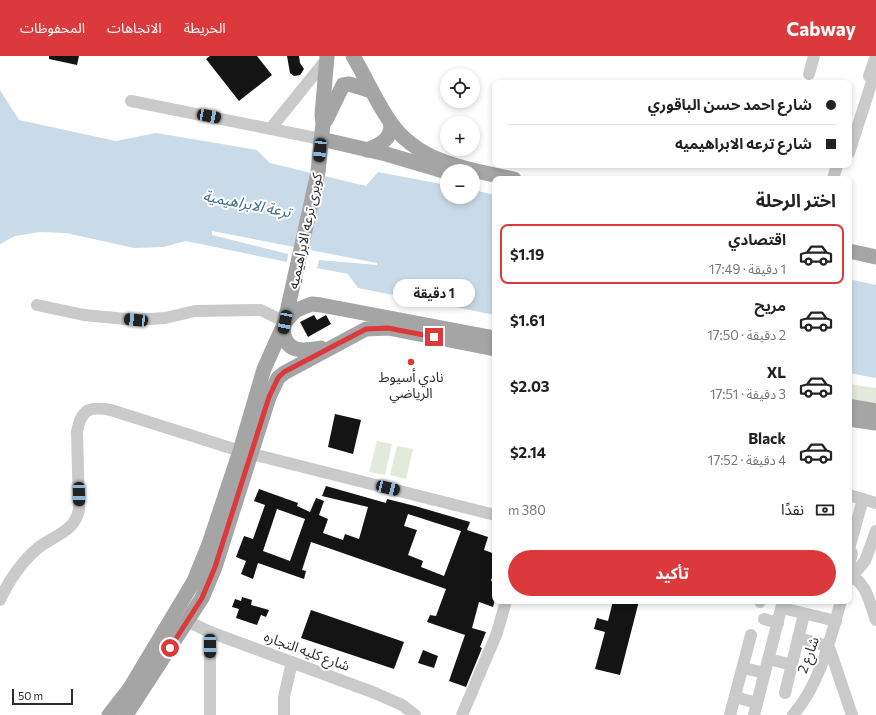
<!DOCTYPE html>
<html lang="ar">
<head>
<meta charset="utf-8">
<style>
	:root { --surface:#fff; --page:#f2f2f2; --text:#222; --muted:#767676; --line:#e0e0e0; --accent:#db393c }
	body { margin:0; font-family:Commissioner,"Noto Sans Arabic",sans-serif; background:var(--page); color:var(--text); direction:rtl; height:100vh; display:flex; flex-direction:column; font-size:15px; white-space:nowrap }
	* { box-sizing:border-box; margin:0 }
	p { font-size:13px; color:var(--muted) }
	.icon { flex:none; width:22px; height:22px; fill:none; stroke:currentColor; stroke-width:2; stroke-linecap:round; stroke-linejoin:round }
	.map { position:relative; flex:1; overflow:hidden; direction:ltr }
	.drawer { position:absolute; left:492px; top:120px; width:360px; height:428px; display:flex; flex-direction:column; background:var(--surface); border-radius:8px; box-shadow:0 2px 6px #0003; direction:rtl }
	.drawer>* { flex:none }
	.banner { position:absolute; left:492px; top:24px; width:360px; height:88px; border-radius:8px; box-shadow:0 2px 6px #0003; direction:rtl; display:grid; align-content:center; height:88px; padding:0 16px; background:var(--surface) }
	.controls { position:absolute; left:440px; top:12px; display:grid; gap:8px }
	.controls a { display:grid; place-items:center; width:40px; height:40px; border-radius:50%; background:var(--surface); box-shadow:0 2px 6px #0003; font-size:20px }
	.scale { position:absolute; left:12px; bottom:10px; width:61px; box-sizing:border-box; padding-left:4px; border:2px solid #2d2d2d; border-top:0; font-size:11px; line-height:14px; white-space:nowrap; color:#2d2d2d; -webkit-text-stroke:3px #fff; paint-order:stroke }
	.end { position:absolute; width:18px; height:18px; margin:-9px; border:5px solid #db393c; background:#fff; box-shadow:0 0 0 2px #fff }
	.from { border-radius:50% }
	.bubble { position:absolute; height:28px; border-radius:14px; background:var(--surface); box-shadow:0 2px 6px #0003; font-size:13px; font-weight:700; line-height:28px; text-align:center; direction:rtl }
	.car { position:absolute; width:12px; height:24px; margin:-12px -6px; border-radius:5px; box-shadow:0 0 3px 1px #0007; background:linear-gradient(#222 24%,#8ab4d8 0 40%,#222 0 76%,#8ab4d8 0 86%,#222 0) }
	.banner b { display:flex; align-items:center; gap:14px; height:38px; font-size:15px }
	.banner b+b { border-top:1px solid var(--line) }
	.banner i { width:10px; height:10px; background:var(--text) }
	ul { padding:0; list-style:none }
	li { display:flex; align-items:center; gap:12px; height:60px; margin:0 8px 6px; padding:0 8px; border:2px solid transparent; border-radius:8px }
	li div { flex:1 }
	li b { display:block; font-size:15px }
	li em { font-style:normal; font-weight:700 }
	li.selected { border-color:var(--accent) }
	li>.icon { width:36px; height:36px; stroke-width:1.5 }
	h2 { padding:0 16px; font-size:18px; line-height:48px }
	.pay { display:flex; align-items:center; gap:10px; height:44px; padding:0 16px; font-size:15px }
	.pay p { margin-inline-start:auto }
	.primary-button { display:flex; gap:8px; margin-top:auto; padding:8px 16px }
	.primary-button a { flex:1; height:46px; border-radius:24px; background:var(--accent); color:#fff; font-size:16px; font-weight:700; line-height:46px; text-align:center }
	header { display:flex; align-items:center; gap:24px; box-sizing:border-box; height:56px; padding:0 20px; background:var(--accent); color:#fff }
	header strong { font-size:19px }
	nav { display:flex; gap:22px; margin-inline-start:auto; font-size:14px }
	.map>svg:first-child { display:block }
	.green { fill:#e3eadc }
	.water { fill:#c9dbe9 }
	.building { fill:#141414; fill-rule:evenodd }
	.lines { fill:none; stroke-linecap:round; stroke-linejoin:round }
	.minor { stroke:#cacaca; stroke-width:12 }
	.major { stroke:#a5a5a5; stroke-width:15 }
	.route { stroke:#db393c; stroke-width:5 }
	.poi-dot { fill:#db393c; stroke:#fff; stroke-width:1.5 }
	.labels { text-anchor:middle; stroke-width:4; stroke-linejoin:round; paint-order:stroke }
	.street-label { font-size:14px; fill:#2d2d2d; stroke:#fff }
	.poi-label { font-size:14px; fill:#2d2d2d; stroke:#fff }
	.water-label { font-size:15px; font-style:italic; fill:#406a8b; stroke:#fff }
</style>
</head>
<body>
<header>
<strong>Cabway</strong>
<nav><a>الخريطة</a><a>الاتجاهات</a><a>المحفوظات</a></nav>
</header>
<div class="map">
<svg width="876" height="659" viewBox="0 0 876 659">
	<rect width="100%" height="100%" fill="#fff"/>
	<g class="green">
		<polygon points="849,328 876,332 876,349 849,344"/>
		<polygon points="377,385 392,388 385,419 369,416"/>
		<polygon points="397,390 413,393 406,423 390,419"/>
	</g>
	<g class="water">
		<polygon points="0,34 19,64 116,85 156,77 257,94 270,107 366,130 378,116 447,129 447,141 473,141 473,134 495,139 495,259 358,232 348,218 317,212 319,204 377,209 377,207 212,175 212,179 288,198 287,206 186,185 163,191 134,192 66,177 40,176 15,180 0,188"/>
		<polygon points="849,223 876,229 876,322 849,317"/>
	</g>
	<g class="building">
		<polygon points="49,0 79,0 77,9 49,3"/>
		<polygon points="210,0 257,0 272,19 239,45 206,3"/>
		<polygon points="287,0 299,0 300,7 304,13 300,19 294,20 290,17"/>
		<polygon points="314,259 317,264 326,259 331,268 308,281 300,266"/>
		<polygon points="335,358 361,364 353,398 328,391"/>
		<path d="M 326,430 L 386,447 L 387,443 L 415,450 L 470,466 L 467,474 L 488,481 L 484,494 L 495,498 L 495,509 L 491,525 L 495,526 L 495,544 L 493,551 L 479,546 L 472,572 L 486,576 L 480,591 L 482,592 L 466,631 L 449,625 L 465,579 L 427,566 L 430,559 L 436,560 L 446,533 L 311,486 L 302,514 L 306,515 L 304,523 L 258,507 L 253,523 L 241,518 L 246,505 L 236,501 L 244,480 L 253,483 L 265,449 L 254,445 L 259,433 L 298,447 L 297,450 L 310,456 L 316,442 L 324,445 L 319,459 L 328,463 L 323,477 L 343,484 L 345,478 L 359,483 L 368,451 L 322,440 ZM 277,453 L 305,463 L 290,505 L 263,495 ZM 408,458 L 461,475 L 444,520 L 421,511 L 423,505 L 408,499 L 417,474 L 404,470 Z"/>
		<polygon points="242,541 252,544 251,549 269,554 266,561 261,559 257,569 236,562 239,553 232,551 235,543 241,545"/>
		<polygon points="613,545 639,545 620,619 595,613 605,576 594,573 597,562 608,565"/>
		<polygon points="311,554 404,586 394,613 301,582"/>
		<polygon points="423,594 438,600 434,612 418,607"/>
	</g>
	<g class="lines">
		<g class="minor">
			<polyline points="809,18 814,0"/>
			<polyline points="869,20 876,0"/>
			<polyline points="131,45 321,83"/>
			<polyline points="271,72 326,4"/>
			<polyline points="849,97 876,13"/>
			<polyline points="833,123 837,109"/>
			<polyline points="37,249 84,259 136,264 165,262 195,255 261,254 285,266"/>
			<polyline points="252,398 495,459"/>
			<polyline points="849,439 876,447"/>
			<polyline points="849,493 863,443"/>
			<polyline points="849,494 852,497 849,509"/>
			<path d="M 849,520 C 867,525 870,549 876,564"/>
			<polyline points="849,524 865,505 876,475"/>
			<path d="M 0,544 C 7,527 23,504 38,492 C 53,480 76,475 79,453 L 77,376 C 81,353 89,350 111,354 L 240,395"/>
			<polyline points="760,546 760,545"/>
			<polyline points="782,552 836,565"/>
			<polyline points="764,563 778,567"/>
			<polyline points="187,565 210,576 375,637 402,649 415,659"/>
			<polyline points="210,576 210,659"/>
			<polyline points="798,582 824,589 830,594 852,659"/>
			<polyline points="769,603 792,609"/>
			<polyline points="743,612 765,617"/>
			<polyline points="785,637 804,558"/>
			<polyline points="735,641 757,647"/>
			<polyline points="284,659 284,641 292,606"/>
			<polyline points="462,659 497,577 506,545"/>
			<polyline points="730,659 751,579"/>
			<polyline points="754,659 783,545"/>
			<path d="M 793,659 C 820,628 830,584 841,545"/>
		</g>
		<g class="major">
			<path d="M 353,0 C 366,22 376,46 391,67 C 419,107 470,114 514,123"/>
			<polyline points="326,64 343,29 349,28 372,35"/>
			<polyline points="321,83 386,98 447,116"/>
			<path d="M 367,94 C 381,88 391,84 391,68"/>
			<polyline points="849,195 876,201"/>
			<path d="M 321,292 C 303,295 286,298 283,274 L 318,116 L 323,67 L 322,59 L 327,0"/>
			<polyline points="849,350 876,355"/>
			<polyline points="849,363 876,367"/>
			<polyline points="109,659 130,632 194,525 209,488 240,395 264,313 285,266 295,255 304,251 312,248 321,249 495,282"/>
			<polyline points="126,659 202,542 215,511 269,341 278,322 284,317 366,273 388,272 495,293"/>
		</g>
	</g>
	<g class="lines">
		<polyline class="route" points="170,592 202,542 215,511 269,341 278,322 284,316 366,273 388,272 434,281"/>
	</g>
	<circle class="poi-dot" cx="411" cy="306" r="4"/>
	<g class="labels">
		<g class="street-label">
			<text transform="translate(305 175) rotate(-78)" y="5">كوبرى ترعه الابراهيميه</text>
			<text transform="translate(307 595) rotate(20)" y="5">شارع كليه التجاره</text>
			<text transform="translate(808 599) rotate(-70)" y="5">شارع 2</text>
		</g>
		<g class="poi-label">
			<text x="411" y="326">نادي أسيوط<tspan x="411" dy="16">الرياضي</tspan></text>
		</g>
		<g class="water-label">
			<text transform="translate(247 148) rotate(11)" y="5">ترعة الابراهيمية</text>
		</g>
	</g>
</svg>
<div class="controls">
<a><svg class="icon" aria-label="locate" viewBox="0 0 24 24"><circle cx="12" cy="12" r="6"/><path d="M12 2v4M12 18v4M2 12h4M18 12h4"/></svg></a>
<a>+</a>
<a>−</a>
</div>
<div class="scale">50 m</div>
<i class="end from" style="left:170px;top:592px"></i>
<i class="end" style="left:434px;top:281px"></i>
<div class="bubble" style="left:393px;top:223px;width:82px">1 دقيقة</div>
<i class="car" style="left:209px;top:60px;rotate:101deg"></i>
<i class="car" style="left:320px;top:94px;rotate:186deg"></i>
<i class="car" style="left:136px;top:264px;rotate:276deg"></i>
<i class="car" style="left:285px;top:266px;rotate:191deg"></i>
<i class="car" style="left:388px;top:432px;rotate:104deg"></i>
<i class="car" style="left:79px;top:438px;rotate:179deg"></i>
<i class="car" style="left:210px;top:590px;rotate:180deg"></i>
<div class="banner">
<b><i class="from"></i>شارع احمد حسن الباقوري</b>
<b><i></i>شارع ترعه الابراهيميه</b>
</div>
<section class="drawer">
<h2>اختر الرحلة</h2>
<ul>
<li class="selected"><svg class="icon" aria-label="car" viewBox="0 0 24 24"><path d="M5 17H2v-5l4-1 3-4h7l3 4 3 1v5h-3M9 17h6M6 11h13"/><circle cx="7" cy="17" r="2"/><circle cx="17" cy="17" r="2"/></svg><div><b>اقتصادي</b><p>1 دقيقة · 17:49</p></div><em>$1.19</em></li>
<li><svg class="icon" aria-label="car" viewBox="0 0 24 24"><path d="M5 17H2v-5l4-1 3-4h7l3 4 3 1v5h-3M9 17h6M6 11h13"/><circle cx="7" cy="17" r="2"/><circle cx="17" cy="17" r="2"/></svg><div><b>مريح</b><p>2 دقيقة · 17:50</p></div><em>$1.61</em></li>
<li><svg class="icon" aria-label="car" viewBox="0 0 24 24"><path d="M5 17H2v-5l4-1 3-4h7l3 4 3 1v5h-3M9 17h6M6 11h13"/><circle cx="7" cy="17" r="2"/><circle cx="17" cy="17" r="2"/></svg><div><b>XL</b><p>3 دقيقة · 17:51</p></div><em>$2.03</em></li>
<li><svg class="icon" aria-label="car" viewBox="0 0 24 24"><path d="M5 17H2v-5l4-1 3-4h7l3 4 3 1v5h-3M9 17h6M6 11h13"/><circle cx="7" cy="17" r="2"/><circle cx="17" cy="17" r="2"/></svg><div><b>Black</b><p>4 دقيقة · 17:52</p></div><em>$2.14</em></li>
</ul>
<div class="pay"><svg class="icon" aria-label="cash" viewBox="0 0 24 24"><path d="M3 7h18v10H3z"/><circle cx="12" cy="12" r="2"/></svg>نقدًا<p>380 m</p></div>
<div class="primary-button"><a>تأكيد</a></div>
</section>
</div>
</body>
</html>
